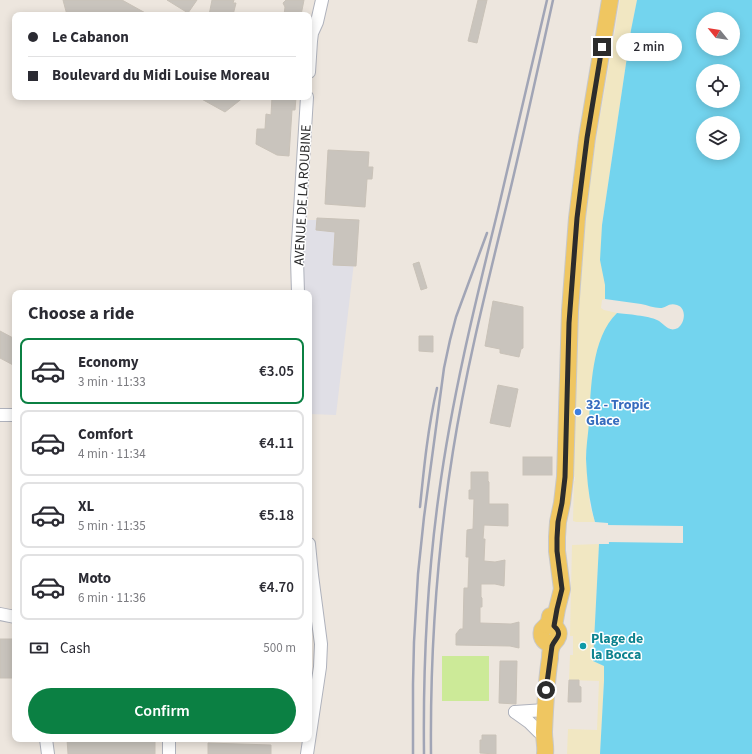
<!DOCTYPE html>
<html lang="en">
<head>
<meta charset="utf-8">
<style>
	:root { --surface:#fff; --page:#f2f2f3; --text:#2b2b33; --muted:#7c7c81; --line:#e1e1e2; --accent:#0b8043 }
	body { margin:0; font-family:"Source Sans 3",sans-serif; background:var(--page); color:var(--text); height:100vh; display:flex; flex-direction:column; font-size:15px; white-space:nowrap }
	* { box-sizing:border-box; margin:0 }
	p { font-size:13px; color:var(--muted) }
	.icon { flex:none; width:22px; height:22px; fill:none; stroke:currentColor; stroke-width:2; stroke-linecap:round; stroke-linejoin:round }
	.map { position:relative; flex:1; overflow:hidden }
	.sheet { position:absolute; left:12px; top:290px; width:300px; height:452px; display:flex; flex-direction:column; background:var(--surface); border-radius:8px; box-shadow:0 2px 10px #0003 }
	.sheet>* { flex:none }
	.top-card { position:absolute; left:12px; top:12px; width:300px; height:88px; border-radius:8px; box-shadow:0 2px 10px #0003; display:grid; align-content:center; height:88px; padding:0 16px; background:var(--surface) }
	.needle { width:26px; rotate:300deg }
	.tools { position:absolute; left:696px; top:12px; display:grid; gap:8px }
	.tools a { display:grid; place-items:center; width:44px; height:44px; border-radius:50%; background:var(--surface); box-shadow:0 2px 10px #0003; font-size:20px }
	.end { position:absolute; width:18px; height:18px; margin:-9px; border:5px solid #2c2c2c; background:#fff; box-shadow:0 0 0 2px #fff }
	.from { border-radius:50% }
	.bubble { position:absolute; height:28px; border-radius:14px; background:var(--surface); box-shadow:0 2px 10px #0003; font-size:13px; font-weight:600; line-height:28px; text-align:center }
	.top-card b { display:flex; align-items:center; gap:14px; height:38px; font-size:15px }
	.top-card b+b { border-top:1px solid var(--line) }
	.top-card i { width:10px; height:10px; background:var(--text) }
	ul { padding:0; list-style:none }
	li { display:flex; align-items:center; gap:12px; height:66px; margin:0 8px 6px; padding:0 8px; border:2px solid var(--line); border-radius:8px }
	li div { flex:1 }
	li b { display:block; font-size:15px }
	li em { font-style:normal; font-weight:600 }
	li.current { border-color:var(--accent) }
	li>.icon { width:36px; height:36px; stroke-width:1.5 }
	h2 { padding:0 16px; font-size:18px; line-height:48px }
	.pay { display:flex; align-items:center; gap:10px; height:44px; padding:0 16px; font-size:15px }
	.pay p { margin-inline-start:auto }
	.button { display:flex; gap:8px; margin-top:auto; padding:8px 16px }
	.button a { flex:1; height:46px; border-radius:24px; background:var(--accent); color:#fff; font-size:16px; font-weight:600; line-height:46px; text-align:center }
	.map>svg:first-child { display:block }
	.industrial { fill:#e0dfe6 }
	.sand { fill:#f1e7c2 }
	.pitch { fill:#ccea98 }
	.water { fill:#73d4ee; fill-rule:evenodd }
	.pier { fill:#ede6de }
	.building { fill:#c9c4bd; stroke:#c9c2b8 }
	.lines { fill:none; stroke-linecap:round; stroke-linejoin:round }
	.minor-casing { stroke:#afb2bc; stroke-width:14 }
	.major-casing { stroke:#c8c8c8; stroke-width:18 }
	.minor { stroke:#fff; stroke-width:12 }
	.major { stroke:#efc661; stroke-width:16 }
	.rail { stroke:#a1a5b6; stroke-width:2.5 }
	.route { stroke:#2c2c2c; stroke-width:5 }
	.shop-dot { fill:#3f7fe0; stroke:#fff; stroke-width:1.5 }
	.culture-dot { fill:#0f9aa8; stroke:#fff; stroke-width:1.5 }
	.labels { text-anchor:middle; stroke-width:3; stroke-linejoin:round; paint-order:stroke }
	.street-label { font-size:14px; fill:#2c2c2c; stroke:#fff }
	.shop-label { font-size:14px; font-weight:bold; fill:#366cbe; stroke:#fff; text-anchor:start }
	.culture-label { font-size:14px; font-weight:bold; fill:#0d838f; stroke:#fff; text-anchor:start }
</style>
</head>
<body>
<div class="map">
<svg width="752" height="754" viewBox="0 0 752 754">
	<rect width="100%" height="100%" fill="#ede6de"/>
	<polygon class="industrial" points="299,220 359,220 336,415 309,414 309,293 302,293"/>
	<g class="sand">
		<path d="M 620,0 L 637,0 L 631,30 L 602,225 L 603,273 L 605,285 L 605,299 L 602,300 L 601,308 L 604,310 L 617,313 L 610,321 L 588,434 L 586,457 L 590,506 L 595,522 L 576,522 L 573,521 L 574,481 L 575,481 L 575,477 L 574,477 C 576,384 578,290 588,197 C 596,131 610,66 620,0 Z"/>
		<polygon points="599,544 593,661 604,665 604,681 600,754 567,754 568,729 597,730 599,681 569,680 570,655 573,655 573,636 570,636 572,545"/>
	</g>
	<rect class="pitch" x="442" y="656" width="47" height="45"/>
	<path class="water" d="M 637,0 L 752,0 L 752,754 L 600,754 L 604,681 L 604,666 L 593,661 L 599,544 L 609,544 L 608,523 L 595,522 C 589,501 587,481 586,459 C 586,447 588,435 589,423 C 591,389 591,338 617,313 C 627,314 649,316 657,320 C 664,323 668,333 678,328 C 685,323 687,308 677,305 C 669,302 666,308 660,308 C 654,308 647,305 641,304 C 629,302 617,301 605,299 L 605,285 L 600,260 L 602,225 L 631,30 ZM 703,19 L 733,19 L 733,49 L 703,49 ZM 703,71 L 733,71 L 733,101 L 703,101 ZM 703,123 L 733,123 L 733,153 L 703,153 Z"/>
	<polygon class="pier" points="606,525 683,526 683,543 607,542"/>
	<g class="building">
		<polygon points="63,0 122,0 149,15 67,15"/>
		<polygon points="167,0 197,0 188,13"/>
		<polygon points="212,0 234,0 233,3 236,3 233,15 209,15"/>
		<polygon points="286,0 304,0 301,15 284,15 285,7 283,3"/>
		<polygon points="478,0 487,0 477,43 468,41"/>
		<polygon points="198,97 244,97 225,112"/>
		<polygon points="272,97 296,97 295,110 292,110 289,156 277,155 256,144 257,129 265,129 266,114 271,115"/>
		<polygon points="328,150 369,152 368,167 373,167 372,179 367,179 365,207 325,204"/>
		<polygon points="317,218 359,220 356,266 333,265 335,232 316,230"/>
		<polygon points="419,262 427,288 421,290 413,264"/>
		<polygon points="493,301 523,307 523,348 521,349 519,357 500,353 500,349 485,346"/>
		<polygon points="0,331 15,339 15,366 0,358"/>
		<polygon points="419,336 433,336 433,352 419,351"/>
		<polygon points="498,385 518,389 510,427 490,423"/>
		<rect x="523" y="457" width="29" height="18"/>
		<polygon points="471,472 488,472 488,481 489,482 489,504 508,504 508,526 484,525 483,539 485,539 484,561 495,562 505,560 504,586 495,584 481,584 481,597 482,598 482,607 480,607 480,623 511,624 519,622 519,648 510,646 456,645 456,634 460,629 463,629 464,588 468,588 469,557 466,557 467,530 473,529 474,499 469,499 469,490 471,490"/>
		<rect x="0" y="639" width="15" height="39"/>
		<polygon points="500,661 517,661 516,704 499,703"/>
		<polygon points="569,680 579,680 579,686 581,687 581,702 568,702"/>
		<polygon points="482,735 496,735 496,754 480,753 480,740 482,740"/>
		<polygon points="67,739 155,739 155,754 68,754"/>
		<polygon points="208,743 271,745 271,754 208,754"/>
	</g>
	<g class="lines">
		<g class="minor-casing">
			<g id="minor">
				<polyline points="309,72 311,41 312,33 317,22 322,0"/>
				<polyline points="298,293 297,259 307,97"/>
				<polyline points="0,415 15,415"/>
				<polyline points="0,614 15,617"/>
				<polyline points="515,712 529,722 539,732"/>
				<polyline points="515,712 545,710"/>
				<polyline points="46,739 48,754"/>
				<polyline points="169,739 169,754"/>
				<polyline points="307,754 320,667 321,644 312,575 309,544"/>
			</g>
		</g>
		<g class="major-casing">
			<g id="major">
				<path d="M 550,616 L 549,622 L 547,625 L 542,630 C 540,638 545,645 553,642"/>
				<polyline points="554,626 557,609 562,589 557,551 557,537 558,522 562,503 565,477 570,311 577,218 587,138 610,0"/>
				<path d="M 545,754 C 546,747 544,740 544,732 C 545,708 546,683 550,658 C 550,654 550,650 552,646 C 553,643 555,642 557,639 C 562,631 555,625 547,625"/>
			</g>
		</g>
		<use href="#minor" class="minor"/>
		<use href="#major" class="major"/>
		<g class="rail">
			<path d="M 420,507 C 424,467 428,427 437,388"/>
			<polyline points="413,754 413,684 414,642 418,574 424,517 444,368 450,340 456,317 487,233"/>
			<path d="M 424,754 C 423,667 427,579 439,493 C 452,397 475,304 498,210 C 515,140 531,70 547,0"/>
			<path d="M 431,754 C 430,652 437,551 453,451 C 467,363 489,278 510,191 C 525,128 539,64 553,0"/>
		</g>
	</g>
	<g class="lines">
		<path class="route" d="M 546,690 L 552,646 C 555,638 564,635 554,626 L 557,609 L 562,589 L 557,551 L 557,538 L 558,522 L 562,503 L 565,477 L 569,323 L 577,218 L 587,138 L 602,47"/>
	</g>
	<circle class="shop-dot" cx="578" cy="412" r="4"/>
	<circle class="culture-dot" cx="583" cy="646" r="4"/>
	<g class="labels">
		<g class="street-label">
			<text transform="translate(302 195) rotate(-87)" y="5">AVENUE DE LA ROUBINE</text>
		</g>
		<g class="shop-label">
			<text x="586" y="409">32 - Tropic<tspan x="586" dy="16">Glace</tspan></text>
		</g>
		<g class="culture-label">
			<text x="591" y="643">Plage de<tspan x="591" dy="16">la Bocca</tspan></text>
		</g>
	</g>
</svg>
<div class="tools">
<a><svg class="needle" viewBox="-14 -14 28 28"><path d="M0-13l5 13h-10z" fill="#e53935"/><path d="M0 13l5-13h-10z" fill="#7c7c81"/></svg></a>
<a><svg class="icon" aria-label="locate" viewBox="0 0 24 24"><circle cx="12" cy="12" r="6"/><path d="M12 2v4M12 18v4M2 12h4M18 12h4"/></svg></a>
<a><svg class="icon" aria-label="layers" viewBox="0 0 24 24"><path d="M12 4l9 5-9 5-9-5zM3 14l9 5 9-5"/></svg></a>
</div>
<i class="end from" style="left:546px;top:690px"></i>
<i class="end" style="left:602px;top:47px"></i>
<div class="bubble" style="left:616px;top:33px;width:66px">2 min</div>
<div class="top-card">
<b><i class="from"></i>Le Cabanon</b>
<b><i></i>Boulevard du Midi Louise Moreau</b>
</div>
<section class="sheet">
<h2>Choose a ride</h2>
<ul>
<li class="current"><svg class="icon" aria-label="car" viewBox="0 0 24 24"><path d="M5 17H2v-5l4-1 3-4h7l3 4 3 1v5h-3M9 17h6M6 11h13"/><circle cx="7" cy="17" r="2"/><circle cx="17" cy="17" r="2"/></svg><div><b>Economy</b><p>3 min · 11:33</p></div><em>€3.05</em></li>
<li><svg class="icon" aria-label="car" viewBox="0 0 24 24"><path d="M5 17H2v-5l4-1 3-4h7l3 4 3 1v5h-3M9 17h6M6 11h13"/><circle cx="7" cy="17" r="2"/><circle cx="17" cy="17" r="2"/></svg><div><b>Comfort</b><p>4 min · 11:34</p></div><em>€4.11</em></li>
<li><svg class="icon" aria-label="car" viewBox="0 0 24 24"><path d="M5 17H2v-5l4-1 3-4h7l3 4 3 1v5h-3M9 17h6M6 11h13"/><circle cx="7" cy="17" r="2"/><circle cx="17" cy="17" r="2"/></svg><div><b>XL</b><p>5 min · 11:35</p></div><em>€5.18</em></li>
<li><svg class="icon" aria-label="car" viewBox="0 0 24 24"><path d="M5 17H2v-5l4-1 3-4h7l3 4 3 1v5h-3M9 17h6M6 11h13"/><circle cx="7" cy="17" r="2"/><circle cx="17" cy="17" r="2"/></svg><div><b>Moto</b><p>6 min · 11:36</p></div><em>€4.70</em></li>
</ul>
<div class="pay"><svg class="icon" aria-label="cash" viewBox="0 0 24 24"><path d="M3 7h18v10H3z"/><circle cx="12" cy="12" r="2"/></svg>Cash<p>500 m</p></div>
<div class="button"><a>Confirm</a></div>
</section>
</div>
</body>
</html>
